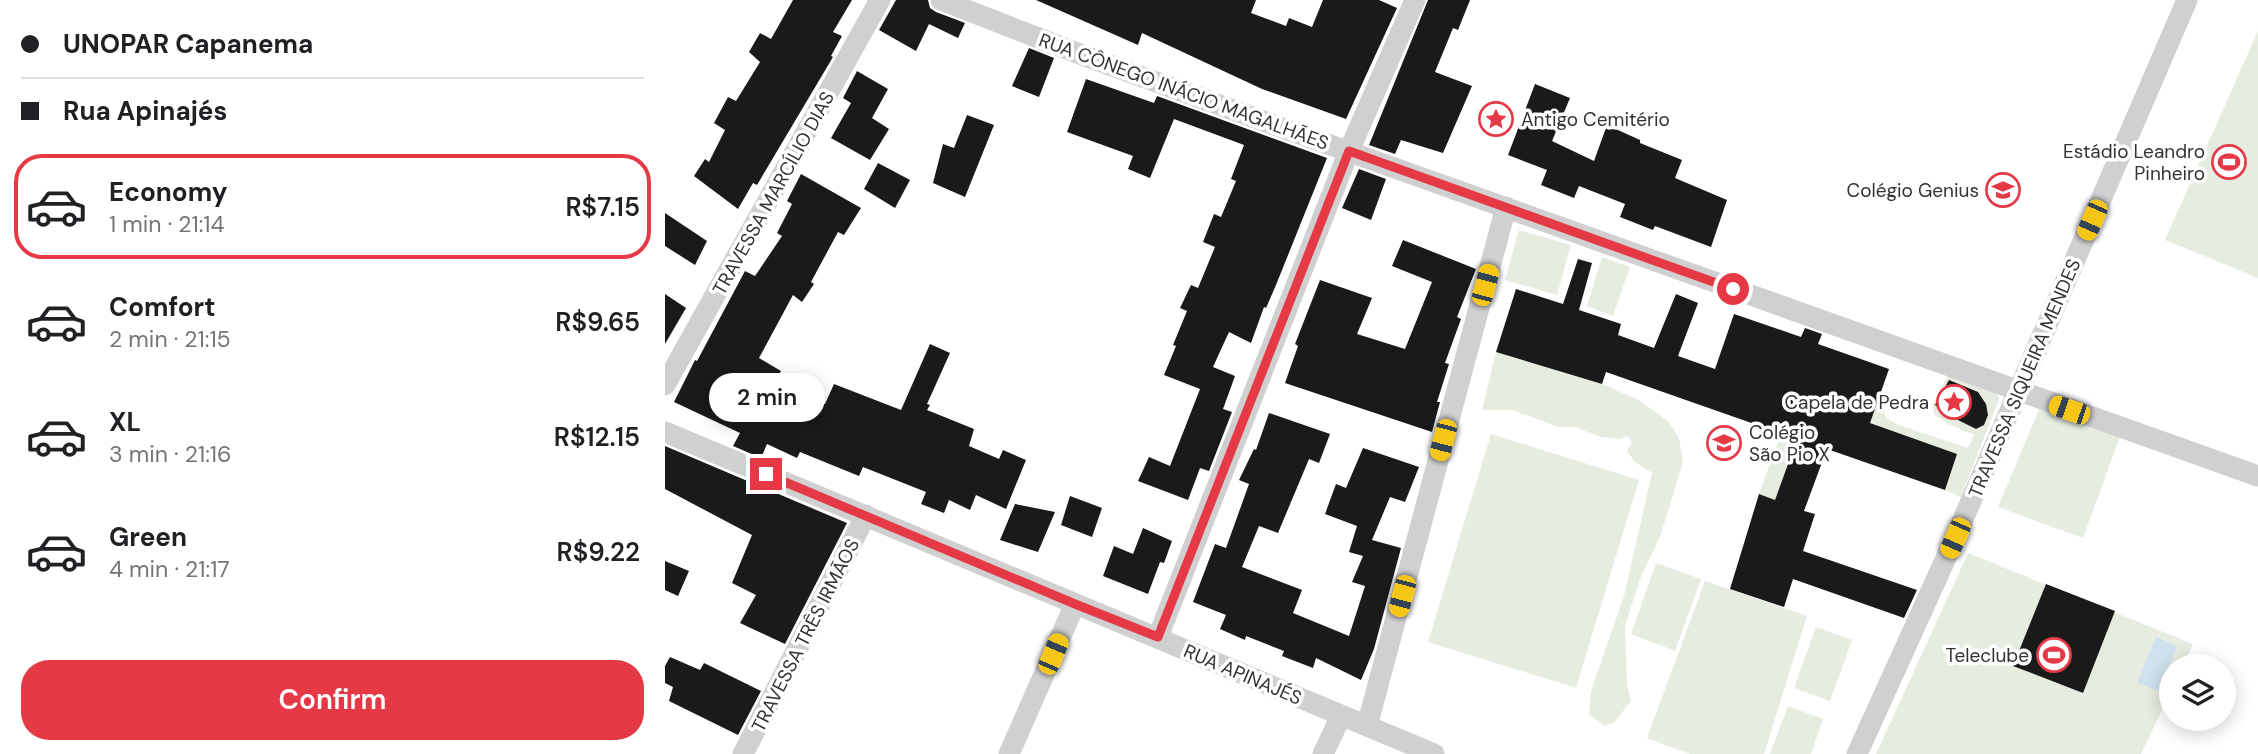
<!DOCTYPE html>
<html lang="en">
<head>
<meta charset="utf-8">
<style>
	:root { --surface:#fff; --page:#f2f2f2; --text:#202124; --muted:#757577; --line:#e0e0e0; --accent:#e63946 }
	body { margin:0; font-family:"DM Sans",sans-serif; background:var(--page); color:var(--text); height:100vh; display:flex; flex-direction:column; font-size:26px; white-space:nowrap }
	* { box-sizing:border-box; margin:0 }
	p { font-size:23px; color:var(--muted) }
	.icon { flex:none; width:38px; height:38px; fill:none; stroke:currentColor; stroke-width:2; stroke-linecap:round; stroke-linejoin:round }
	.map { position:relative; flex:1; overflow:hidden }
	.side { display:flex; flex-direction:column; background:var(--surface); width:665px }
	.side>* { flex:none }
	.top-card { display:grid; align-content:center; height:154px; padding:0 21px; background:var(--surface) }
	.fabs { position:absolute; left:1494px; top:654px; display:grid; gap:14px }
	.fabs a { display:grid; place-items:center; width:77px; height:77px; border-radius:50%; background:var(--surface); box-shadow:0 4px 18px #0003; font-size:35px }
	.end { position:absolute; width:32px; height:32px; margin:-16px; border:9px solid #e63946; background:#fff; box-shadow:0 0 0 4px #fff }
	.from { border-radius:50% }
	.bubble { position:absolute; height:49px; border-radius:24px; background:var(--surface); box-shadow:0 4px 18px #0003; font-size:23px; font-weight:600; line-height:49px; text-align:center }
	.car { position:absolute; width:21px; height:42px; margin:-21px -10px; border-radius:9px; box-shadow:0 0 5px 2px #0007; background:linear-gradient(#f5c518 24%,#345 0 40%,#f5c518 0 76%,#345 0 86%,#f5c518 0) }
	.top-card b { display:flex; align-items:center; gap:24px; height:66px; font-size:26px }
	.top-card b+b { border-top:2px solid var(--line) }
	.top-card i { width:18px; height:18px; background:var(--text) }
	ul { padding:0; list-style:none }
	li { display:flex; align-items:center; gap:21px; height:105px; margin:0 14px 10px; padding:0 7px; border:4px solid transparent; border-radius:28px }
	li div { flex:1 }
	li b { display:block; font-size:26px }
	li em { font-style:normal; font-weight:600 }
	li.on { border-color:var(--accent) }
	li>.icon { width:63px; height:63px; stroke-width:1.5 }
	.button { display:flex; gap:14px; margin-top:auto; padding:14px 21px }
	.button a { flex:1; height:80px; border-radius:28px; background:var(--accent); color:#fff; font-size:28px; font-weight:600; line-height:80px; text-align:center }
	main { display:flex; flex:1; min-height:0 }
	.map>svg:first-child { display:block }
	.green { fill:#e6ecdf }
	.water { fill:#cfe2ee }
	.building { fill:#1a1a1a }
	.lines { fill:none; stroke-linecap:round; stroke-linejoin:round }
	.street { stroke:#d0d0d0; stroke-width:21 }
	.route { stroke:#e63946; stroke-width:9 }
	.labels { text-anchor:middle; stroke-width:7; stroke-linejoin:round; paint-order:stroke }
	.street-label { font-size:19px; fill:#333; stroke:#fff }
	.poi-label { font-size:19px; fill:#333; stroke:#fff; text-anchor:end }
</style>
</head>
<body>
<main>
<section class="side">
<div class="top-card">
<b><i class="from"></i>UNOPAR Capanema</b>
<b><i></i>Rua Apinajés</b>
</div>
<ul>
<li class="on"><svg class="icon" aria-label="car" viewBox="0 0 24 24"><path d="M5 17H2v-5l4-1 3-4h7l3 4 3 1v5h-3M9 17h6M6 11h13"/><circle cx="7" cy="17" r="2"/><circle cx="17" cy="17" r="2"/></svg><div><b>Economy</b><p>1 min · 21:14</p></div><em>R$7.15</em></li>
<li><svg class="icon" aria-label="car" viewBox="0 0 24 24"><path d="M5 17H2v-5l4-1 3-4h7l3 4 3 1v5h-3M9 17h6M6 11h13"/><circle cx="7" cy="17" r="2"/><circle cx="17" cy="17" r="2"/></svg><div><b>Comfort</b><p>2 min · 21:15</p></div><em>R$9.65</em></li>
<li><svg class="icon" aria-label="car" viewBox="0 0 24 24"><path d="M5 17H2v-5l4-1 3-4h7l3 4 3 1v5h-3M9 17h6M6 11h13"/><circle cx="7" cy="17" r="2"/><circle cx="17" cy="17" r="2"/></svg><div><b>XL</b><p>3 min · 21:16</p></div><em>R$12.15</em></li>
<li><svg class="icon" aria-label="car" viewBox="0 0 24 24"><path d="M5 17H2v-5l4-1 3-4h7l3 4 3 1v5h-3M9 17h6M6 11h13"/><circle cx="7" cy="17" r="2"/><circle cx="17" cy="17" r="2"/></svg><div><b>Green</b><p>4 min · 21:17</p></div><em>R$9.22</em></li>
</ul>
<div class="button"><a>Confirm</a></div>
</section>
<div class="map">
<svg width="1593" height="754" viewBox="0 0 1593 754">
	<rect width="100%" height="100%" fill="#fff"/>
	<g class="green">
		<polygon points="1593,31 1593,278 1500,240"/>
		<polygon points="854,230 906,245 892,295 840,280"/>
		<polygon points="937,257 965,267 948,316 922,306"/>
		<polygon points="831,352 937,384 974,400 1004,422 1014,438 1018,462 996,534 975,579 960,626 962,685 966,701 949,723 939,726 924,714 926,691 959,596 987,473 970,462 962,451 967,442 962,436 955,439 935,437 910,427 894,427 847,410 817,410"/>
		<polygon points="1283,375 1332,391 1334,399 1296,497 1280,490 1292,454 1134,399 1213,399 1222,418 1233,425 1303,448 1309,435 1283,424 1269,414 1268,404"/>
		<polygon points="1375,407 1456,434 1418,538 1333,507"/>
		<polygon points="1116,433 1132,439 1110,500 1094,494"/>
		<polygon points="826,434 974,480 911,688 763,642"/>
		<polygon points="1303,553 1528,644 1517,667 1507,667 1507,689 1476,754 1211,754"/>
		<polygon points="991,563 1036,579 1010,651 966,634"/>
		<polygon points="1040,581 1142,616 1099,754 1025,754 982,738"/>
		<polygon points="1151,627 1187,640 1165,701 1129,688"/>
		<polygon points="1123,706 1158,719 1146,754 1105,754"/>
	</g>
	<polygon class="water" points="1491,637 1512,646 1494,691 1472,683"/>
	<g class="building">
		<polygon points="128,0 187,0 168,32 177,36 166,56 168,57 92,185 88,183 73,209 29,176 40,159 44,162 60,130 49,123 63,97 71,101 95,62 84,52 95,33 106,39"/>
		<polygon points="231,0 263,0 265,8 271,12 300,23 293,38 264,24 251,51 214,30"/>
		<polygon points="371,0 591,0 586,13 621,26 624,18 647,27 658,0 714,0 732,8 681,119 597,89 477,33 473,45"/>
		<polygon points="763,0 805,0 793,30 788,28 770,72 807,86 778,153 736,140 730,154 704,145"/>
		<polygon points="364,48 389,58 374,97 347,86"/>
		<polygon points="192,71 223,89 207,118 224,129 205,160 166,138 186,103 178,98"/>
		<polygon points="421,79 489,103 492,96 662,158 611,285 601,308 599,307 586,343 564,332 548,367 570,376 558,409 567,412 544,471 535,468 523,500 473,481 484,457 505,466 535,389 499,375 511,346 508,345 522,311 515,308 526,285 533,288 550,247 538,242 549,214 556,217 571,181 566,179 579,145 509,119 485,178 463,169 468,156 402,132"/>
		<polygon points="870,84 905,98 887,141 929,161 942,125 975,140 975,143 1017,160 1010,178 1062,200 1046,247 990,226 988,230 955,217 960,204 914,186 909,198 876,185 882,170 843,155"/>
		<polygon points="302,115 329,125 300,197 268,183 278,144 289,148"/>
		<polygon points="213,163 245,180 230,208 199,189"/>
		<polygon points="694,169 721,179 706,220 677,208"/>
		<polygon points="136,174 196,208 179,235 173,232 146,282 149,284 137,302 128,295 94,358 116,371 111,380 160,404 169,384 236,410 265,344 285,353 262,404 265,405 262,410 309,429 304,446 334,459 338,450 361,460 341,509 311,495 305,510 284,500 279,513 256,504 261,492 198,467 194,476 135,452 132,458 102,444 96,458 68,446 75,433 9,402 30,360 32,361 80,271 90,276 117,236 112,233 127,204 122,201"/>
		<polygon points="0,213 42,241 30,265 0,246"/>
		<polygon points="738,240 811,269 792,317 796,319 780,363 784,364 772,402 775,402 767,432 620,383 633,346 630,344 655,280 707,298 692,334 740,349 767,282 727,266"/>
		<polygon points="913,259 927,263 914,310 956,324 953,335 989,348 1011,294 1033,303 1013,356 1050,369 1069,314 1136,337 1140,328 1157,334 1153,344 1224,369 1205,423 1292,454 1280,490 1162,449 1139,511 1150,514 1138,551 1252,590 1239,618 1128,579 1119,607 1065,589 1094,494 1110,500 1132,439 941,372 937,384 831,352 851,289 898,304"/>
		<polygon points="0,294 21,308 0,344"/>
		<polygon points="1284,380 1313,392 1321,404 1323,415 1319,425 1311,429 1279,413 1270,405"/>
		<polygon points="604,413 665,434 654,463 644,459 613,533 594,526 577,567 637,590 628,613 684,636 700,586 687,582 698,556 684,552 692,526 660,514 671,484 681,488 698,448 754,467 740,502 725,497 707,540 736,548 709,649 696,680 651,658 648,668 617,656 619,651 581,636 580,640 555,629 561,615 528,602 550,544 561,548 584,484 574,480 589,449 591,450"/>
		<polygon points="0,446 182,523 120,644 75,623 91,595 67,583 87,535 0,489"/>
		<polygon points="405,496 437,508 427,537 396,525"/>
		<polygon points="350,504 390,512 373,552 335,540"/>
		<polygon points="478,528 507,541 499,563 495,562 483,594 438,576 449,546 468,554"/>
		<polygon points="0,561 24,571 13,596 0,590"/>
		<polygon points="1381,584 1450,611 1418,693 1348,666"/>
		<polygon points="5,657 35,670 39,663 96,691 73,735 4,701 8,687 0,683 0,666"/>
	</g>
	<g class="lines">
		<g class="street">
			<polyline points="276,0 420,56 612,126 1593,476"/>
			<polyline points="0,385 215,0"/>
			<polyline points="0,432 769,754"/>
			<polyline points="493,637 684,151 750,0"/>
			<polyline points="702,726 841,207"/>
			<polyline points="78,754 201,515"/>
			<polyline points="344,754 410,604"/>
			<polyline points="658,754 676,716"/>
			<polyline points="1192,754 1290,538 1522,0"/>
		</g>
	</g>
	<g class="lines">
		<polyline class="route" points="101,474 410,604 493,637 684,151 1068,289"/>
	</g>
	<defs>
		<g id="sight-ring" transform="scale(1.75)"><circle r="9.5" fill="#fff" stroke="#e63946" stroke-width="1.5"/><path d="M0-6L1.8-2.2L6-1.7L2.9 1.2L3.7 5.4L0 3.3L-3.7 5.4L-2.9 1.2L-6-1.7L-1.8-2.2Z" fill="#e63946"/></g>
		<g id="stadium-ring" transform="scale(1.75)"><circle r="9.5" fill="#fff" stroke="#e63946" stroke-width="1.5"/><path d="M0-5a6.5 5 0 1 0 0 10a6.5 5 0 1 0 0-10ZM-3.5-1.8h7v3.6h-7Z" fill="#e63946"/></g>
		<g id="school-ring" transform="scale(1.75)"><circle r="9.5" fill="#fff" stroke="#e63946" stroke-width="1.5"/><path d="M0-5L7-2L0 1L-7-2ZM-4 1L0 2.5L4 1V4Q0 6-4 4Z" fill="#e63946"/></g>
	</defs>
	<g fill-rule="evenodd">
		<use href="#sight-ring" x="831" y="119"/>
		<use href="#stadium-ring" x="1564" y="162"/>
		<use href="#school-ring" x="1338" y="190"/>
		<use href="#sight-ring" x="1289" y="402"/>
		<use href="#school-ring" x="1059" y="443"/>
		<use href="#stadium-ring" x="1389" y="655"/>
	</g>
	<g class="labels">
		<g class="street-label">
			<text transform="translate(519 91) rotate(20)" y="7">RUA CÔNEGO INÁCIO MAGALHÃES</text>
			<text transform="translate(108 193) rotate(-61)" y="7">TRAVESSA MARCÍLIO DIAS</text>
			<text transform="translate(1359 378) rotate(-67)" y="7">TRAVESSA SIQUEIRA MENDES</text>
			<text transform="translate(140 635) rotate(-63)" y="7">TRAVESSA TRÊS IRMÃOS</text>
			<text transform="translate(578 674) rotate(23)" y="7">RUA APINAJÉS</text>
		</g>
		<g class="poi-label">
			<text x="856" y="126" text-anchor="start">Antigo Cemitério</text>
			<text x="1540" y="158">Estádio Leandro<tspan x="1540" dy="22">Pinheiro</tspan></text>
			<text x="1314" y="197">Colégio Genius</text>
			<text x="1264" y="409">Capela de Pedra</text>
			<text x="1084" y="439" text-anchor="start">Colégio<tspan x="1084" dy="22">São Pio X</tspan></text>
			<text x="1364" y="662">Teleclube</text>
		</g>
	</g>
</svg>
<div class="fabs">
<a><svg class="icon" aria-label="layers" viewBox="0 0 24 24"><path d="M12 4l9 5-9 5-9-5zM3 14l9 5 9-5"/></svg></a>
</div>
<i class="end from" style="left:1068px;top:289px"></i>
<i class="end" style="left:101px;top:474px"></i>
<div class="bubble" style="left:44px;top:373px;width:116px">2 min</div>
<i class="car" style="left:1427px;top:220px;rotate:204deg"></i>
<i class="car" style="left:820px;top:285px;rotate:15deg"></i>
<i class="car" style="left:1404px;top:410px;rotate:289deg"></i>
<i class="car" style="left:778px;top:440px;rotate:195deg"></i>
<i class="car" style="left:1290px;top:538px;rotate:204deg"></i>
<i class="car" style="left:737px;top:596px;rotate:195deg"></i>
<i class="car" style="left:388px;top:654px;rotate:23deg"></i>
</div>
</main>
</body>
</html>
